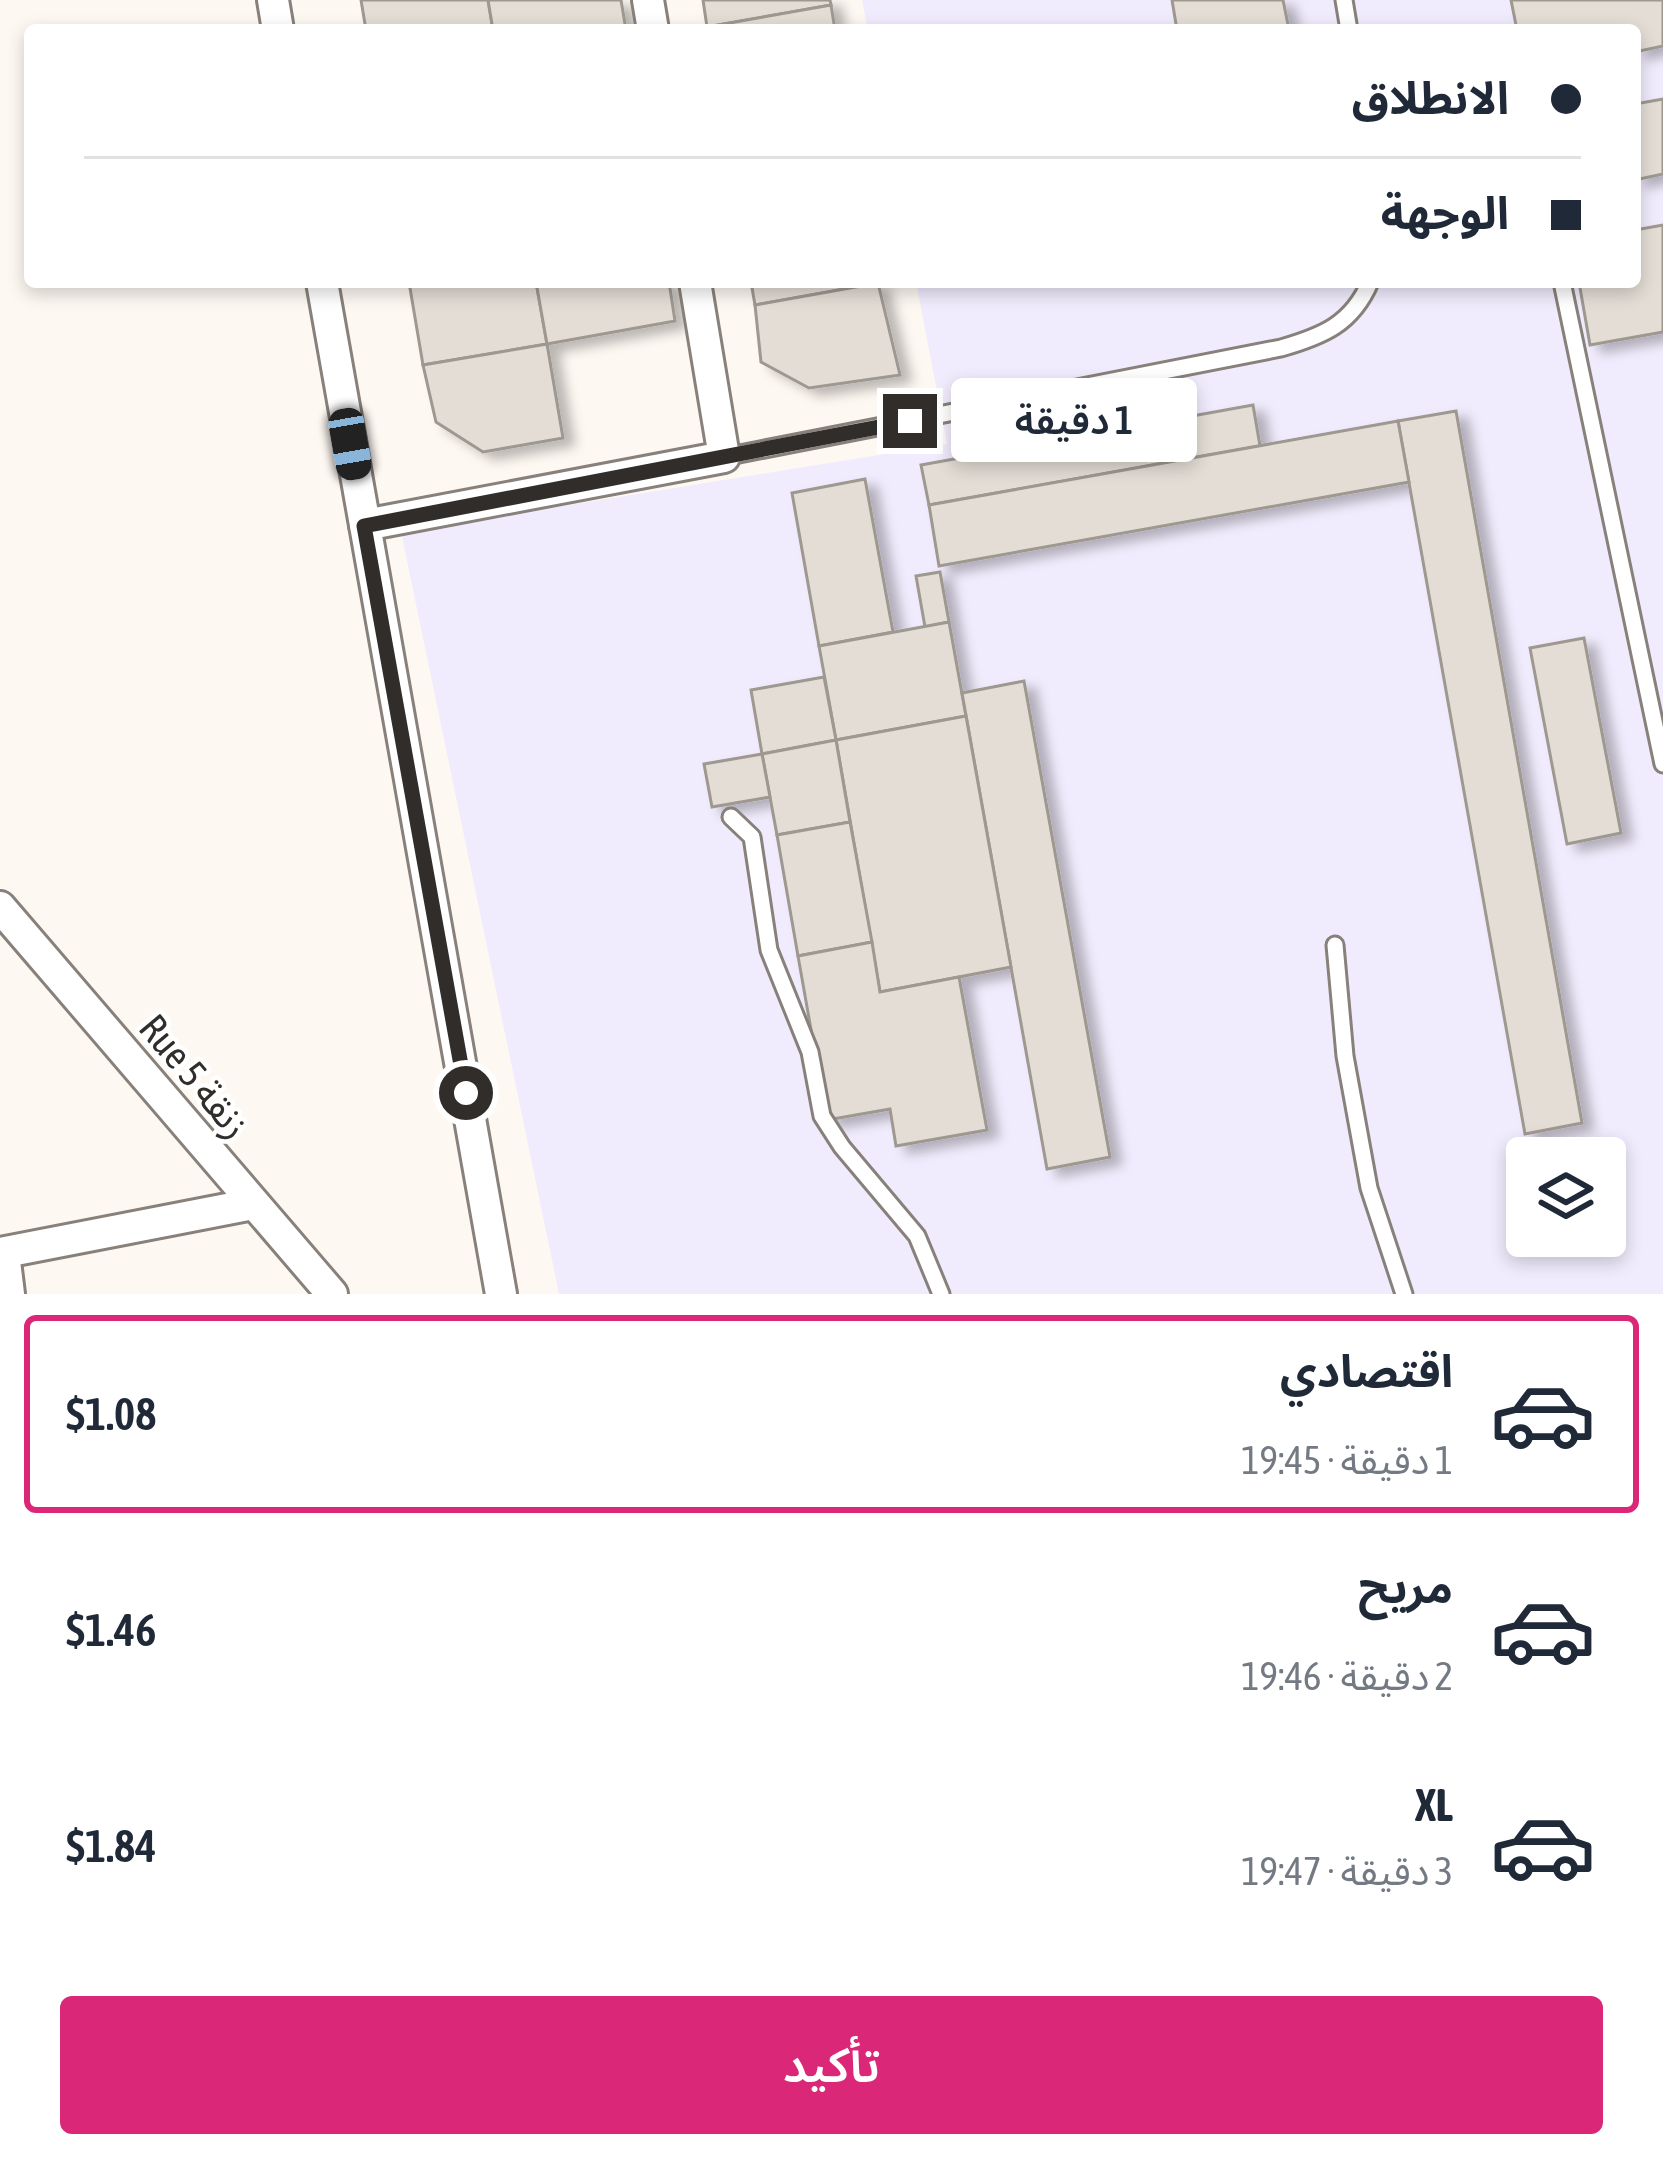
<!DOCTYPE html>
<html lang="ar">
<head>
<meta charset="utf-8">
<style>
	:root { --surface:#fff; --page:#f2f2f3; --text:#1f2937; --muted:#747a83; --line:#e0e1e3; --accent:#db2777 }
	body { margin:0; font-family:"Asap Condensed","Noto Sans Arabic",sans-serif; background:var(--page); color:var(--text); direction:rtl; height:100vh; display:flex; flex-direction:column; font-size:45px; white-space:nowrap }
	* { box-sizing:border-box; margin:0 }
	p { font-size:39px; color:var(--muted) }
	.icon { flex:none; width:66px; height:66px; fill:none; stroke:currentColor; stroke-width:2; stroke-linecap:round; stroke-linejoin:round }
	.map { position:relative; height:1294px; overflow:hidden; direction:ltr }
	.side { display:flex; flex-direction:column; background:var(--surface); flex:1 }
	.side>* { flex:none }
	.banner { position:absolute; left:24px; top:24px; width:1617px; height:264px; border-radius:12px; box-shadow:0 6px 18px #0003; direction:rtl; display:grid; align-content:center; height:264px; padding:0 60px; background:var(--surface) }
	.controls { position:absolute; left:1506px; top:1137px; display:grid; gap:24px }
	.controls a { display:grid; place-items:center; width:120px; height:120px; border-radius:12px; background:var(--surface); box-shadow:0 6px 18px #0003; font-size:60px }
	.end { position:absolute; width:54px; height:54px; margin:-27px; border:15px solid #302d2b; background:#fff; box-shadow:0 0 0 6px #fff }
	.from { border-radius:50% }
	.bubble { position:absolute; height:84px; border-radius:12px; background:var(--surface); box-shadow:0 6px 18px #0003; font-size:39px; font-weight:600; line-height:84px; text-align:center; direction:rtl }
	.car { position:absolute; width:36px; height:72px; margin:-36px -18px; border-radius:15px; box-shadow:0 0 9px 3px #0007; background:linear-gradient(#222 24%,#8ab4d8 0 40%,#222 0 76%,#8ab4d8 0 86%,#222 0) }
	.banner b { display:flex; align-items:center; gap:42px; height:114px; font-size:45px }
	.banner b+b { border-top:3px solid var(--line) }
	.banner i { width:30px; height:30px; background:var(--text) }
	ul { padding:21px 0 0; list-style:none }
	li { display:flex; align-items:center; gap:36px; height:198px; margin:0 24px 18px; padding:0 36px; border:6px solid transparent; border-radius:12px }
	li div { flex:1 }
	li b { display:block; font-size:45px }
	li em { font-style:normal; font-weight:600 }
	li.selected { border-color:var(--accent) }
	li>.icon { width:108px; height:108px; stroke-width:1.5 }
	.action { display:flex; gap:24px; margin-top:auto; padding:24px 60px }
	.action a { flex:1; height:138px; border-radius:12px; background:var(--accent); color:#fff; font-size:48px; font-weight:600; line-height:138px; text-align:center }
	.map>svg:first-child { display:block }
	.industrial { fill:#f1ecfd; fill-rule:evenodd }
	.building { fill:#e3ddd5; stroke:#9e9891; stroke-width:3; filter:url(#shadow) }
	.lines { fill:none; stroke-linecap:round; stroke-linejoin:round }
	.service-casing { stroke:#88817b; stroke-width:21 }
	.minor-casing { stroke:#88817b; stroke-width:36 }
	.service { stroke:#fff; stroke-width:15 }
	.minor { stroke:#fff; stroke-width:30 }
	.route { stroke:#302d2b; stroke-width:15 }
	.labels { text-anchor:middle; stroke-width:9; stroke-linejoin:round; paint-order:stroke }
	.street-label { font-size:39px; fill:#302d2b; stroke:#fff }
</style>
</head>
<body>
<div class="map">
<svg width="1663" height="1294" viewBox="0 0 1663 1294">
	<defs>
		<filter id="shadow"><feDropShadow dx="11" dy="7" stdDeviation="6" flood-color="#0004"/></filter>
	</defs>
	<rect width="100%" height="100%" fill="#fef8f2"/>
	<path class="industrial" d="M 862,0 L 1663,0 L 1663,1294 L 559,1294 L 401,532 L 947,444 L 916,282 L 1635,282 L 1635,30 L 868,30 ZM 1527,1158 L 1605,1158 L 1605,1236 L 1527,1236 Z"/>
	<g class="building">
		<polygon points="361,0 488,0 493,30 366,30"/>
		<polygon points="488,0 621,0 626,30 493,30"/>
		<polygon points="703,0 830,0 831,5 707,27"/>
		<polygon points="1172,0 1283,0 1289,30 1177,30"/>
		<polygon points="1511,0 1663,0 1663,46 1635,52 1635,30 1517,30"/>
		<polygon points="831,5 835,30 708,30 707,27"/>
		<polygon points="1663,99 1663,174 1635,180 1635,104"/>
		<polygon points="1663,225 1663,332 1590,345 1579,282 1635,282 1635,230"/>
		<polygon points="409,282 536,282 547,344 423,365"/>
		<polygon points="536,282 669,282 675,321 547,344"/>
		<polygon points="751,282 878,282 878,283 755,305"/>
		<polygon points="878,283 900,375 809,388 761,362 755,305"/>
		<polygon points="547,344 563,438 483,452 436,422 423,365"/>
		<polygon points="1253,405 1260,446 929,505 921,465"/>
		<polygon points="1456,411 1582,1123 1525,1134 1398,421"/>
		<polygon points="1398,421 1409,482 939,566 929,505"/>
		<polygon points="865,479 893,632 819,646 792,493"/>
		<polygon points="940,572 949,622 925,627 916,576"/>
		<polygon points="949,622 966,716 836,740 819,646"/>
		<polygon points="1584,638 1621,833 1567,844 1530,648"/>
		<polygon points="824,677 836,740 762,754 751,690"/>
		<polygon points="1024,681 1110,1157 1047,1169 962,693"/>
		<polygon points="966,716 1011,967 880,992 836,740"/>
		<polygon points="836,740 850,822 777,835 762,754"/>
		<polygon points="762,754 770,797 712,807 704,764"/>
		<polygon points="850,822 872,942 798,956 777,835"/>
		<polygon points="872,942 880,992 959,977 987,1130 896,1146 890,1109 827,1120 798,956"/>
	</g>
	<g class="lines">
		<g class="service-casing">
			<g id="service">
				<polyline points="1344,0 1349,30"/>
				<polyline points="1562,282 1663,764"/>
				<path d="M 724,457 L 1281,348 C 1323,336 1352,324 1370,282"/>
				<polyline points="731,817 752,837 769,950 810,1052 822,1116 842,1147 917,1236 941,1294"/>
				<polyline points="1335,945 1345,1056 1369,1188 1404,1294"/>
			</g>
		</g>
		<g class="minor-casing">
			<g id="minor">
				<polyline points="273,0 278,30"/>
				<polyline points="648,0 653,30"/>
				<polyline points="322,282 501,1294"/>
				<polyline points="365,525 724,457 695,282"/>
				<polyline points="0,907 332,1294"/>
				<polyline points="0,1253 253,1204"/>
				<polyline points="4,1253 9,1294"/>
			</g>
		</g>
		<use href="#service" class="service"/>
		<use href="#minor" class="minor"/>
	</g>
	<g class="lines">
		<polyline class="route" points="466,1093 364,526 910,421"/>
	</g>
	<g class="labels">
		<g class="street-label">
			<text transform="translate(195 1076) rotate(50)" y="14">Rue 5 زنقة</text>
		</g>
	</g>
</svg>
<div class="controls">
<a><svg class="icon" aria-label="layers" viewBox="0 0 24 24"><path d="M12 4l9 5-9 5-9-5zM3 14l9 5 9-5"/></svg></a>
</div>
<i class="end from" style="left:466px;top:1093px"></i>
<i class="end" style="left:910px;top:421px"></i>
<div class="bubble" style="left:951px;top:378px;width:246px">1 دقيقة</div>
<i class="car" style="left:350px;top:444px;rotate:170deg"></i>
<div class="banner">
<b><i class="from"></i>الانطلاق</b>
<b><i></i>الوجهة</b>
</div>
</div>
<section class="side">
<ul>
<li class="selected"><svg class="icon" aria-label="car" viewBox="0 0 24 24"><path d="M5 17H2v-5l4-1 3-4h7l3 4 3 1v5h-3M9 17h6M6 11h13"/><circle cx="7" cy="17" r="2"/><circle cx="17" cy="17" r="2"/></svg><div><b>اقتصادي</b><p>1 دقيقة · 19:45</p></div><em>$1.08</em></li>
<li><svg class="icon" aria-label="car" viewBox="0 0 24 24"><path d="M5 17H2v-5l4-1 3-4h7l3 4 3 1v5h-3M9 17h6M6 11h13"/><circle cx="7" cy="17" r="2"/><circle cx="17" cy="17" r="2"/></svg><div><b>مريح</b><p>2 دقيقة · 19:46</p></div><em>$1.46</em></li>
<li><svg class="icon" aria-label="car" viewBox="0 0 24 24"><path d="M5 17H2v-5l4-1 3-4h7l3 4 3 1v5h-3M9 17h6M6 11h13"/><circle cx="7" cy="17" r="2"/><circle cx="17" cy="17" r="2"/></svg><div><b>XL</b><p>3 دقيقة · 19:47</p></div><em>$1.84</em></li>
</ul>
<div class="action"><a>تأكيد</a></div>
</section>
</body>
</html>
